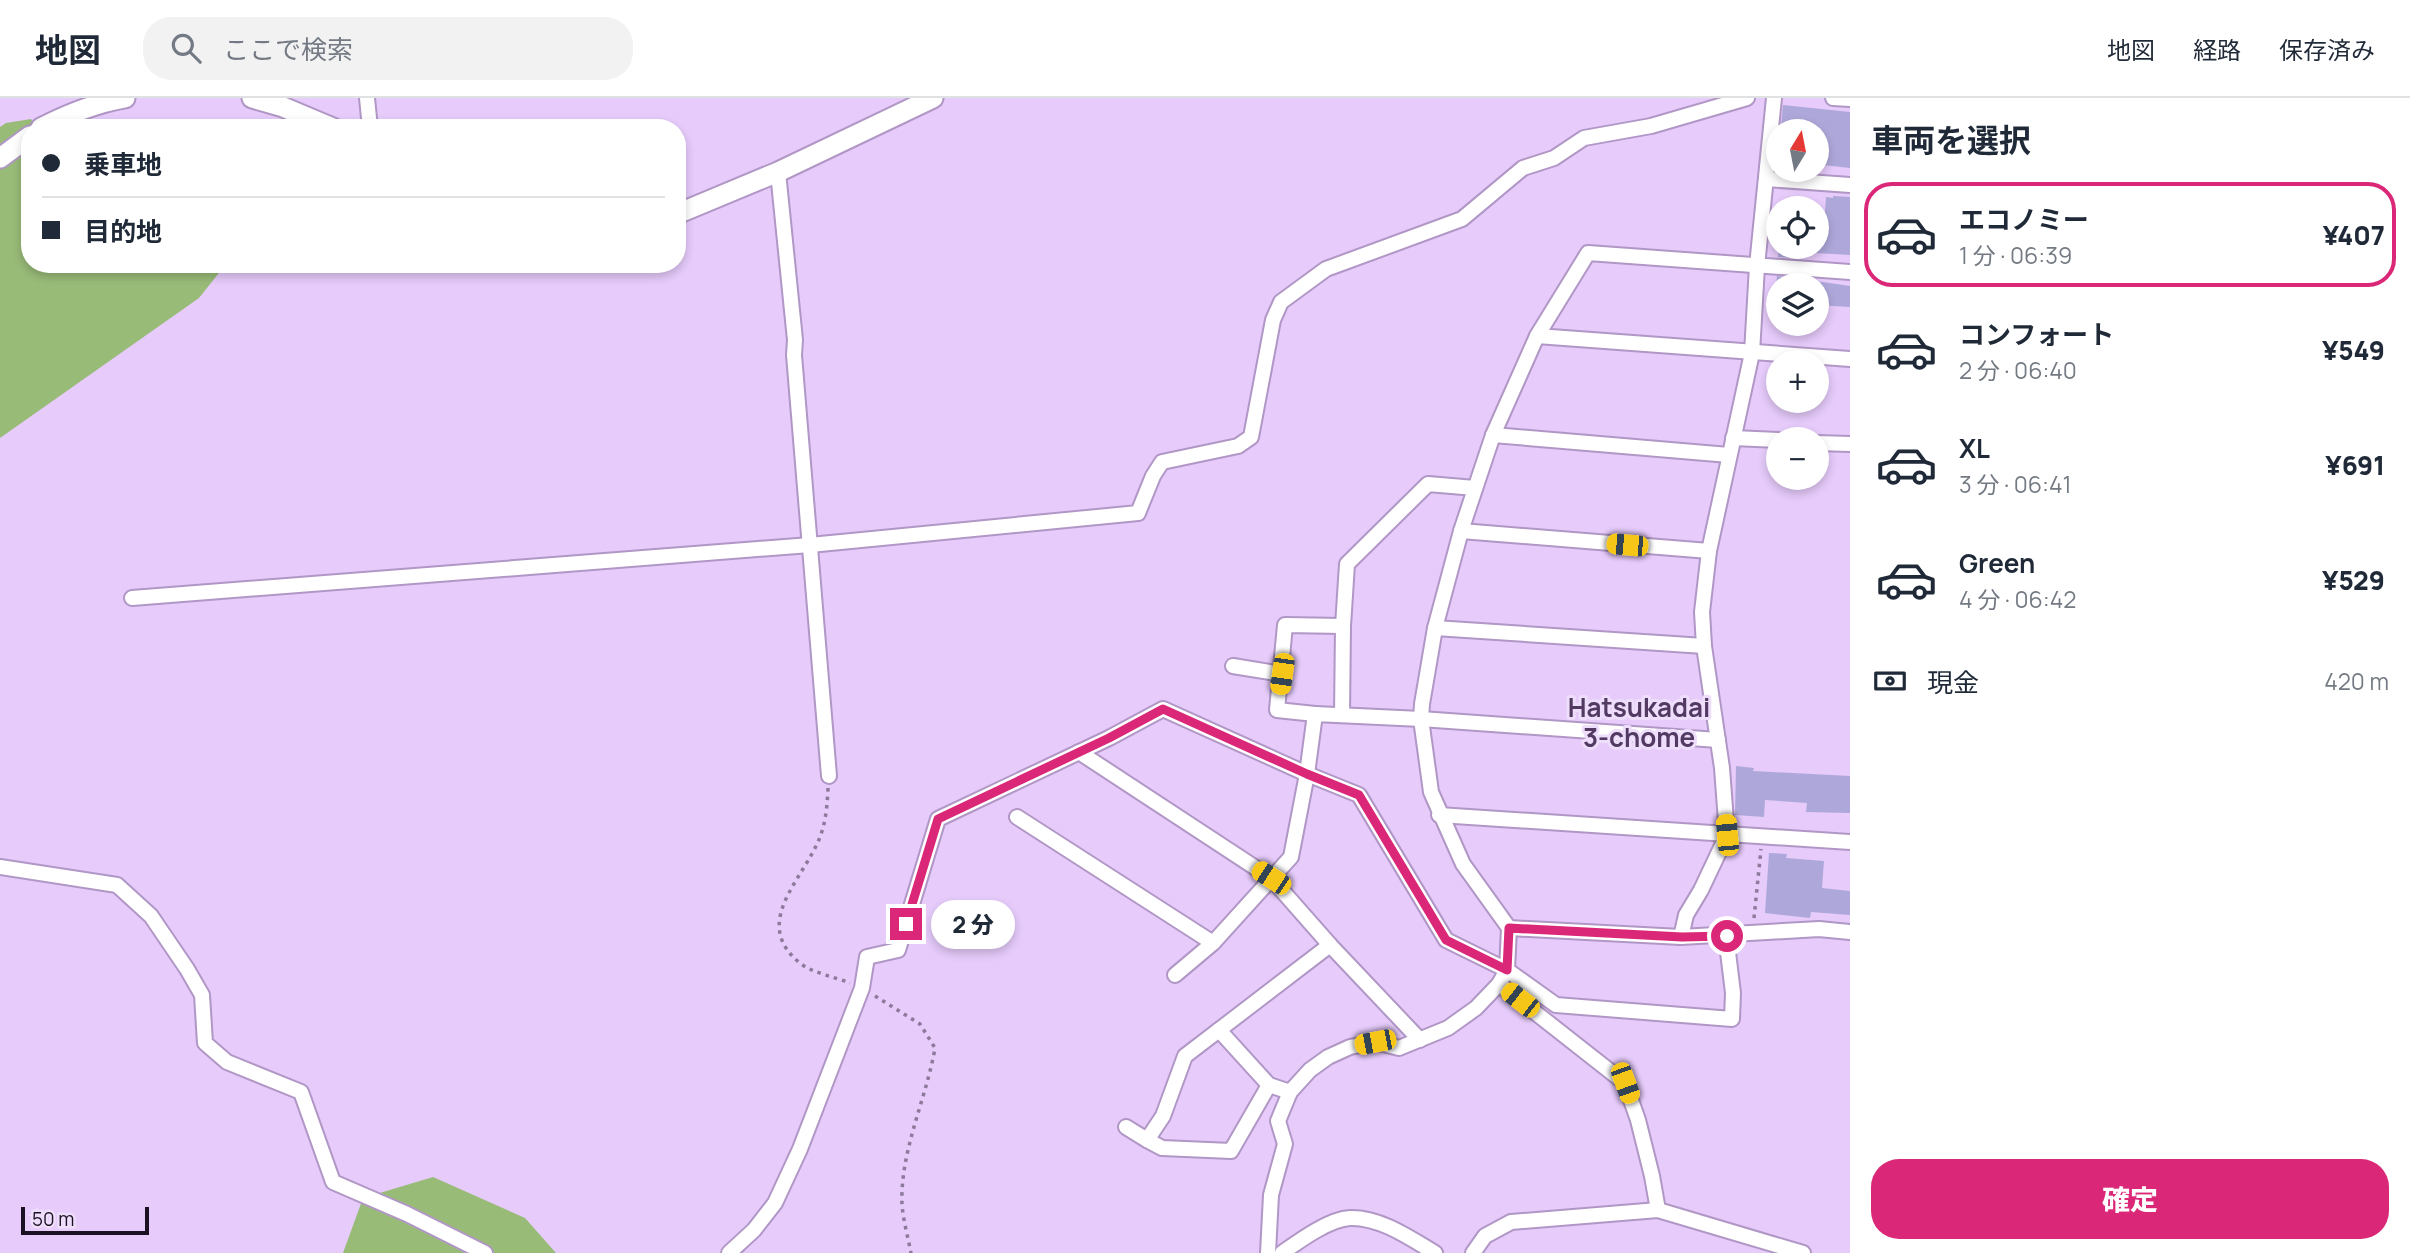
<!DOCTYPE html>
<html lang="ja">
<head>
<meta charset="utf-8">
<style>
	:root { --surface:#fff; --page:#f2f2f3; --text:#1f2937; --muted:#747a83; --line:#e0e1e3; --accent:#db2777 }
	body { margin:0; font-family:Manrope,"Noto Sans JP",sans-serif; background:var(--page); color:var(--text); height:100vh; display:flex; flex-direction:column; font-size:26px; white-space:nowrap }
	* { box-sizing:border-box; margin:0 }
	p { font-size:23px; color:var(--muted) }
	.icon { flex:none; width:38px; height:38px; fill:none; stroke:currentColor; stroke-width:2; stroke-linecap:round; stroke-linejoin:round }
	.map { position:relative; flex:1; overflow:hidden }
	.sheet { display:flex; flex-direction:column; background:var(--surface); width:560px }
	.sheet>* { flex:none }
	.hud { position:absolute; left:21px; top:21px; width:665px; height:154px; border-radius:28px; box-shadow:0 4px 10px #0003; display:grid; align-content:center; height:154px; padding:0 21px; background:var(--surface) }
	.needle { width:46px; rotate:10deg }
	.tools { position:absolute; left:1766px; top:21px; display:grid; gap:14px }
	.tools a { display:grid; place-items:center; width:63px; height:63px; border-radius:50%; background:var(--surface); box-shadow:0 4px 10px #0003; font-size:35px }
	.scale { position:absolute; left:21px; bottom:18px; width:128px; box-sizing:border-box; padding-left:7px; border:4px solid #1b1122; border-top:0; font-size:19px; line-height:24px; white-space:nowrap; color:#1b1122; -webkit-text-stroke:5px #eeddfb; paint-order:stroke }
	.end { position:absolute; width:32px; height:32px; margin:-16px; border:9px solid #db2777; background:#fff; box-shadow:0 0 0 4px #fff }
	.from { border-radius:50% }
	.bubble { position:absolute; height:49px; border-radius:24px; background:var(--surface); box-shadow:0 4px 10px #0003; font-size:23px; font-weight:800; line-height:49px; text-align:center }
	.car { position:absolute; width:21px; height:42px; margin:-21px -10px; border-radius:9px; box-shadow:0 0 5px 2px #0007; background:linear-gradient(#f5c518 24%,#345 0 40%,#f5c518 0 76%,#345 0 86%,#f5c518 0) }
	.hud b { display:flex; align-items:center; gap:24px; height:66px; font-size:26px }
	.hud b+b { border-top:2px solid var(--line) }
	.hud i { width:18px; height:18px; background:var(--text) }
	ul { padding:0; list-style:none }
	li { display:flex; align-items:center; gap:21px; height:105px; margin:0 14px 10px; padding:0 7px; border:4px solid transparent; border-radius:28px }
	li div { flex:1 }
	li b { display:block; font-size:26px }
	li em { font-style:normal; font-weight:800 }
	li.current { border-color:var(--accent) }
	li>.icon { width:63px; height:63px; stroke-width:1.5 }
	h2 { padding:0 21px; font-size:32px; line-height:84px }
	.pay { display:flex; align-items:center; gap:18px; height:77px; padding:0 21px; font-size:26px }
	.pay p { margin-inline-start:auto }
	.cta { display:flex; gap:14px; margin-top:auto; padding:14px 21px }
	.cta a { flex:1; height:80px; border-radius:28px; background:var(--accent); color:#fff; font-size:28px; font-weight:800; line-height:80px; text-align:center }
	header { display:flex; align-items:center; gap:42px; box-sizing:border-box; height:98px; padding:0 35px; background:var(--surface); border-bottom:2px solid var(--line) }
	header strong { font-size:33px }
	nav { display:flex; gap:38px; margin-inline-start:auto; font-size:24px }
	.search { width:490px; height:63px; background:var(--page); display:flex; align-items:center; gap:18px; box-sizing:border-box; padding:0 24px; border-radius:28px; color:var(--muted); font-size:26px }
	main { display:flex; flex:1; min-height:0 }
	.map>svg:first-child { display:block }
	.green { fill:#99bb78 }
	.building { fill:#aea8da }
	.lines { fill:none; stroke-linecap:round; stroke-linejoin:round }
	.minor-casing { stroke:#b197c5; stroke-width:18 }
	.secondary-casing { stroke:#b197c5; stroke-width:23 }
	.path { stroke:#8d799b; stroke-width:3.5; stroke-dasharray:3.5 5; stroke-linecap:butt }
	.minor { stroke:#fff; stroke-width:14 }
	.secondary { stroke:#fff; stroke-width:19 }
	.route { stroke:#db2777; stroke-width:9 }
	.labels { text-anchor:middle; stroke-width:6; stroke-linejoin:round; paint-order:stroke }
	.neighbourhood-label { font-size:26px; font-weight:bold; fill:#523a62; stroke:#eeddfb }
</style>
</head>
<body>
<header>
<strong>地図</strong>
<div class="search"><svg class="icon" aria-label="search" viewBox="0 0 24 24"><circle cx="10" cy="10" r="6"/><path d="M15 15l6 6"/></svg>ここで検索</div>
<nav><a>地図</a><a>経路</a><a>保存済み</a></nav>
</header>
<main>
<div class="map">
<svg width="1850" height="1155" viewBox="0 0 1850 1155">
	<rect width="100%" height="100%" fill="#e6cbfb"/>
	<g class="green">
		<polygon points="31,21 37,30 30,30 30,166 226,166 199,200 0,340 0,29 6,25"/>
		<polygon points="433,1079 525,1120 556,1155 343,1155 363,1100"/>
	</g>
	<g class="building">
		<polygon points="1783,7 1850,14 1850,70 1823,67 1824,60 1816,59 1816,33 1809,33 1810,31 1781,28"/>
		<polygon points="1833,98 1850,99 1850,157 1816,155 1816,130 1824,130 1826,99 1833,100"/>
		<polygon points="1779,149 1797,149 1796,160 1778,159"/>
		<polygon points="1777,178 1794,180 1794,187 1776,187"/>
		<polygon points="1816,183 1850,188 1850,209 1816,207"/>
		<polygon points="1736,668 1754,670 1753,673 1850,678 1850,715 1806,714 1807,705 1765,702 1764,719 1735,717"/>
		<polygon points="1769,755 1787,756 1786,760 1824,763 1822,790 1850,793 1850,817 1811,814 1810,820 1765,815"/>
	</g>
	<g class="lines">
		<g class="minor-casing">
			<g id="minor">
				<polyline points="367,0 370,30"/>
				<polyline points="1833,0 1850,1"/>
				<polyline points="778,74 795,242 794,257 829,678"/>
				<polyline points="1766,81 1850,87"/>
				<polyline points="1537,238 1850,261"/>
				<polyline points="1493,337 1729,357"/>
				<polyline points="1733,340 1778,342"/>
				<polyline points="1816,345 1850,346"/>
				<polyline points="1461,433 1709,453"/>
				<polyline points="132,500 810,447 1138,415 1153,378 1162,364 1238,348 1251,339 1273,222 1281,204 1326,171 1462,121 1523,70 1554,60 1584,40 1651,28 1747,0"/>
				<polyline points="1435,530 1704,548"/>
				<polyline points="1233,568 1282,576"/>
				<polyline points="1315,616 1277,612 1285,527 1343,528"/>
				<polyline points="1342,617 1343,528 1347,466 1428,386 1475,390"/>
				<polyline points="1079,654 1271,780 1330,847 1420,942"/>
				<polyline points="1439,717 1850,744"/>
				<polyline points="1017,719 1213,845"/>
				<polyline points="0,769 117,787 151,818 187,871 202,897 205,945 227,964 301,994 333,1084 407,1116 485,1155"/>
				<polyline points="1509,830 1681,839 1686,817 1701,792 1727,737 1722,670 1704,548 1702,514 1709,453 1752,255 1757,168 1774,0"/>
				<polyline points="1681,839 1819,831 1850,834"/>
				<polyline points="1175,877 1213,845 1291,759 1307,676 1315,616 1421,621 1718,642"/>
				<polyline points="1499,886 1625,985 1638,1022 1652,1078 1658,1112"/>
				<polyline points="1219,932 1269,987 1290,994"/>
				<polyline points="1269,987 1231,1053 1162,1050 1147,1042 1163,1018 1185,958 1330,847"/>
				<polyline points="1126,1029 1147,1042"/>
				<polyline points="729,1155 754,1132 775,1105 800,1051 862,890 867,859 898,852 938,721 1109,640 1163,611 1307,676 1359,697 1446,842 1507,872 1556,907 1732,921 1733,895 1726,838"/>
				<polyline points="1268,1155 1271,1097 1285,1046 1278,1023 1290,994 1310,972 1328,959 1350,949 1375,944 1399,950 1448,930 1476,910 1499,886 1507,872 1509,830 1463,766 1431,694 1421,621 1422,606 1435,530 1461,433 1493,337 1537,238 1588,155 1850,174"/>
				<path d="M 1282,1155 C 1299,1143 1329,1121 1350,1120 C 1380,1119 1410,1140 1435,1155"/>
				<polyline points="1473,1155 1485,1138 1511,1124 1658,1112 1803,1155"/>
			</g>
		</g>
		<g class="secondary-casing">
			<g id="secondary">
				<polyline points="252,0 283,9 333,30"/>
				<path d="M 41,30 C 68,16 96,5 125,0"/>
				<polyline points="0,60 30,38"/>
				<polyline points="677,116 778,74 933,0"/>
			</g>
		</g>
		<g class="path">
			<path d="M 828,690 C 827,713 825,732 814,752 C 794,790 755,829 800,865 C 812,875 835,879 850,885"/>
			<polyline points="1754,820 1761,751"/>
			<path d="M 875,898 L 920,926 L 935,950 C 926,1002 900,1053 902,1106 C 903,1122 908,1139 911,1155"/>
		</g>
		<use href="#minor" class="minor"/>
		<use href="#secondary" class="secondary"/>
	</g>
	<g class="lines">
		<polyline class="route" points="906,826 938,721 1109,640 1163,611 1307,676 1359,697 1446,842 1507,872 1509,830 1682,839 1727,838"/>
	</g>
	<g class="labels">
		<g class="neighbourhood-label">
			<text x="1639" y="619">Hatsukadai<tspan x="1639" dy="30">3-chome</tspan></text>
		</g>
	</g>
</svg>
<div class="tools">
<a><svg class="needle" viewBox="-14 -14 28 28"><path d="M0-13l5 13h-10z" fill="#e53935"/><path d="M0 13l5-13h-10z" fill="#747a83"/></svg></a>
<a><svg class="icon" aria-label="locate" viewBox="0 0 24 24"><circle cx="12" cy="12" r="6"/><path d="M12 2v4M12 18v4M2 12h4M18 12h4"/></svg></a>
<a><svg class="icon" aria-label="layers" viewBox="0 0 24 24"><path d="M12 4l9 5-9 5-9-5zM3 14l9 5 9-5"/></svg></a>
<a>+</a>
<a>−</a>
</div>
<div class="scale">50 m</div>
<i class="end from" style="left:1727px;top:838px"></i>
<i class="end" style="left:906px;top:826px"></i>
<div class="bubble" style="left:931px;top:802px;width:84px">2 分</div>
<i class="car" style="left:1627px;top:447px;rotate:275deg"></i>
<i class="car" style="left:1282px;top:576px;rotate:188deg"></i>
<i class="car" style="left:1727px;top:737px;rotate:355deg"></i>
<i class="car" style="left:1271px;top:780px;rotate:303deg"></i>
<i class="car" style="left:1520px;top:902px;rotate:308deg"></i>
<i class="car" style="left:1375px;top:944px;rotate:259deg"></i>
<i class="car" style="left:1625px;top:985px;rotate:160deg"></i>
<div class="hud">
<b><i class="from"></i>乗車地</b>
<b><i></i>目的地</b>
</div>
</div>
<section class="sheet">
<h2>車両を選択</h2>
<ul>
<li class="current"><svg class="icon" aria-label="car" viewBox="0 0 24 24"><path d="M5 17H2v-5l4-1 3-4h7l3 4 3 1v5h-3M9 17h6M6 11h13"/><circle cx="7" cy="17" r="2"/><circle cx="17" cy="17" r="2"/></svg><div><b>エコノミー</b><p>1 分 · 06:39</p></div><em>¥407</em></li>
<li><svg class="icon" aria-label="car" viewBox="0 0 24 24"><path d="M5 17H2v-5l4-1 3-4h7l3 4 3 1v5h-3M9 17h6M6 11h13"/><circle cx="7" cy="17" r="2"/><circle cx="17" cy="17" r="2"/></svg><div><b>コンフォート</b><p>2 分 · 06:40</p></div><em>¥549</em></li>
<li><svg class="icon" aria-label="car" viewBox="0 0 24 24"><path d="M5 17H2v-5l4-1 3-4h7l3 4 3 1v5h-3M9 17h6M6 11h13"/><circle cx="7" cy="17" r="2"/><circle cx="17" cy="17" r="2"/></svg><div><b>XL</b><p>3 分 · 06:41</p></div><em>¥691</em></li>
<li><svg class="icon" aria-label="car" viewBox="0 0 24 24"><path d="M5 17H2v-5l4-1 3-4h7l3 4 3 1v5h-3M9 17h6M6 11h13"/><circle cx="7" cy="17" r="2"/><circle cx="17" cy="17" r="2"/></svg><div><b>Green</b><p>4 分 · 06:42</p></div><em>¥529</em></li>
</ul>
<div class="pay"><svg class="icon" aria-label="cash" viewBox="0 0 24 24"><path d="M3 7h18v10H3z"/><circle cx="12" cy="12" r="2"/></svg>現金<p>420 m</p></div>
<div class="cta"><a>確定</a></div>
</section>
</main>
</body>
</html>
